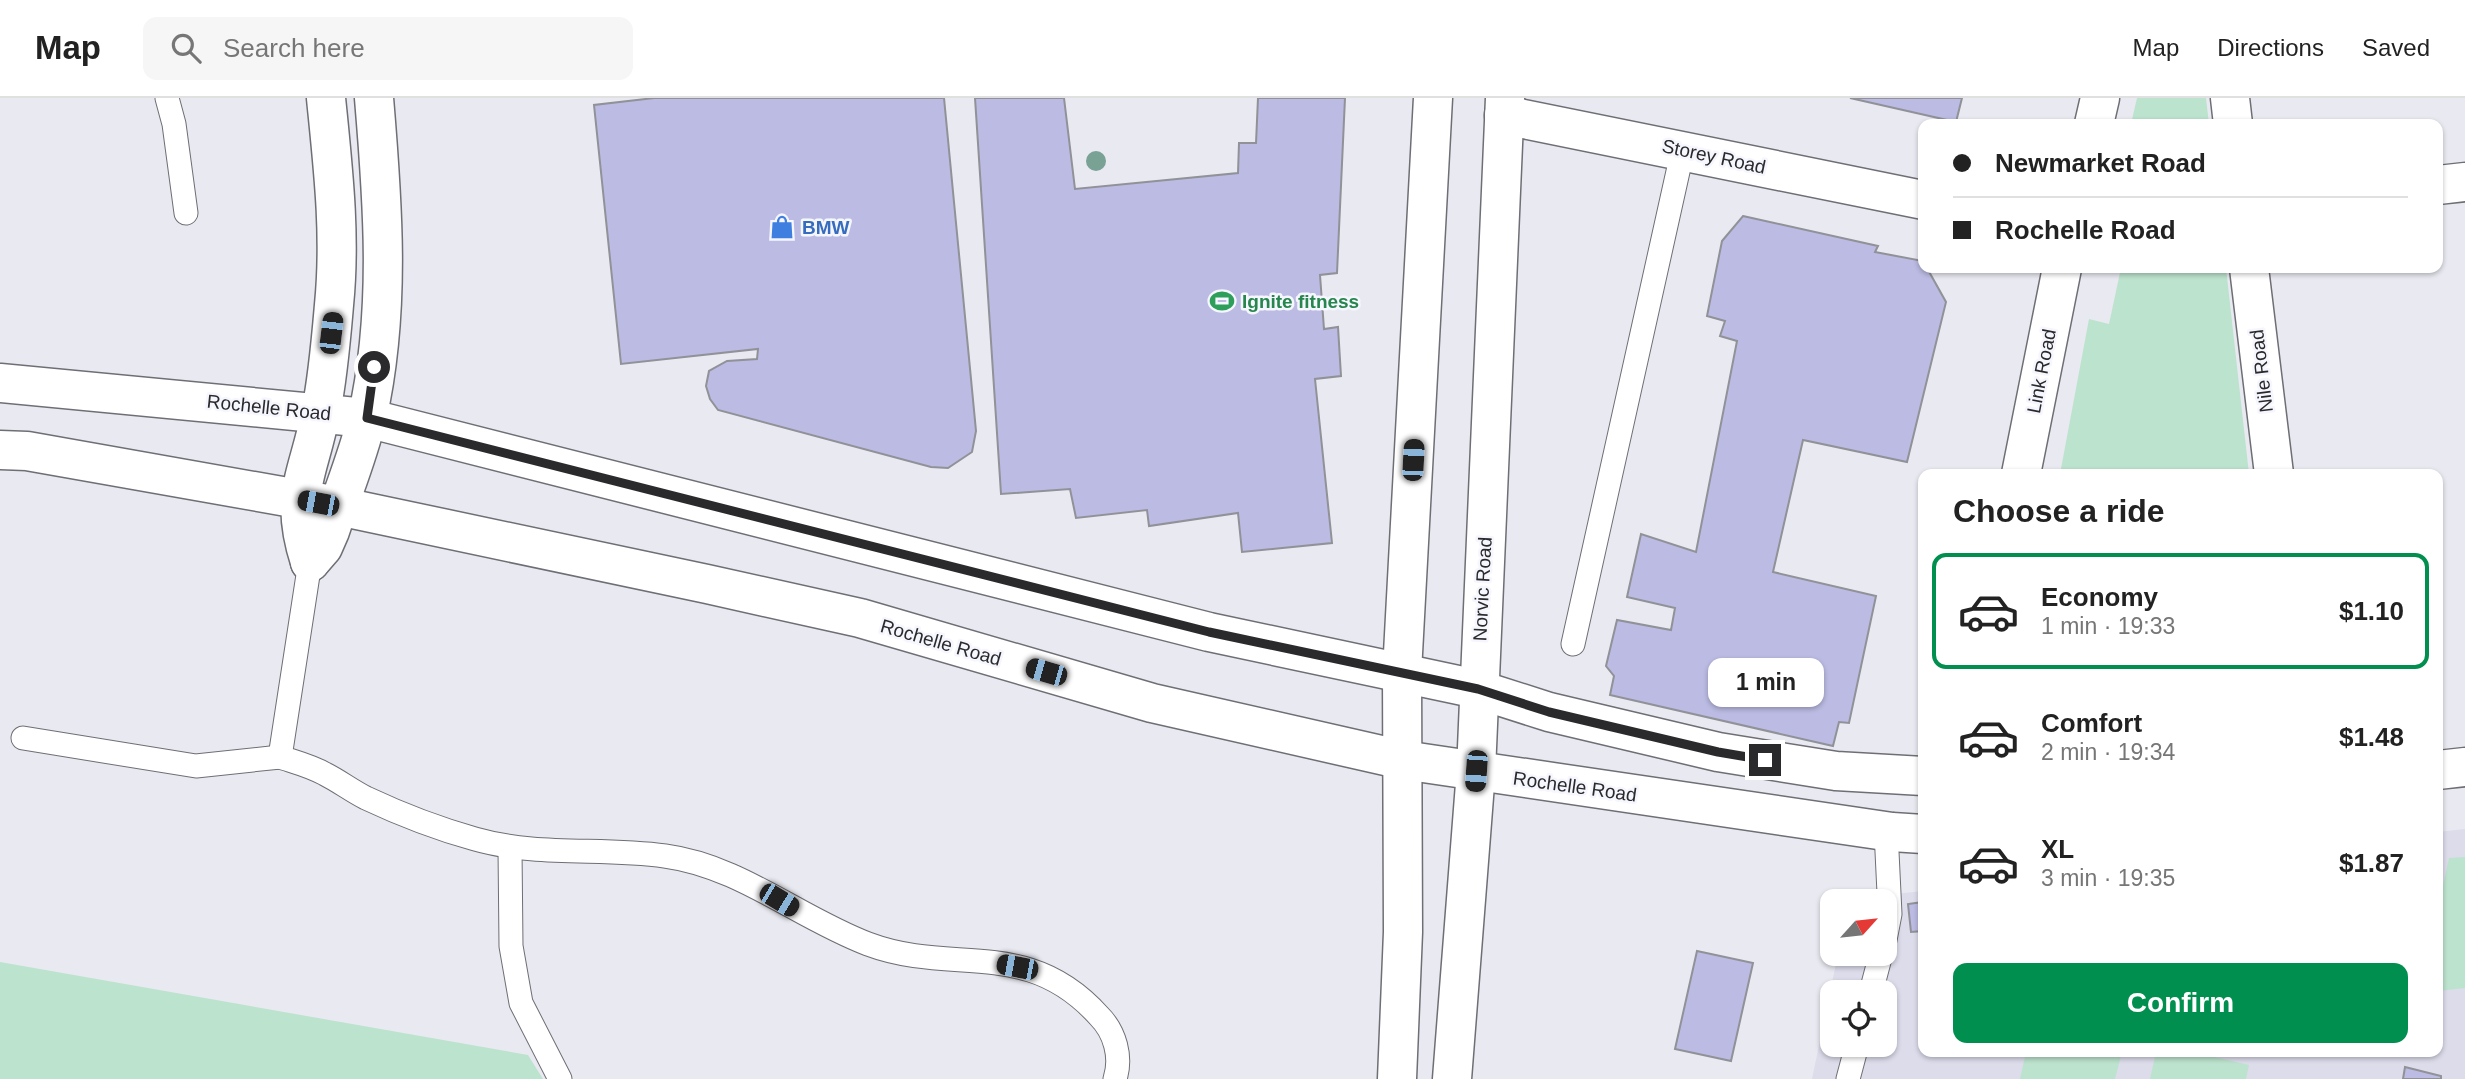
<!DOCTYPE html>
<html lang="en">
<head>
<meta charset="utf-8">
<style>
	:root { --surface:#fff; --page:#f6f6f6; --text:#222; --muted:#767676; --line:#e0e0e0; --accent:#008f4f }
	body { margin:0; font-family:Arial,sans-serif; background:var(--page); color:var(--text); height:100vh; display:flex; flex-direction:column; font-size:26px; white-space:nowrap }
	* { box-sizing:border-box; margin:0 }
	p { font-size:23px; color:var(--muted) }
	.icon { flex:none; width:38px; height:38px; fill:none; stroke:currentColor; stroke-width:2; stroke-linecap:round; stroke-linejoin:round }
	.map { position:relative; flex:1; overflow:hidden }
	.sheet { position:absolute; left:1918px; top:371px; width:525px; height:588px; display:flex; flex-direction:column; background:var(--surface); border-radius:14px; box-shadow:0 2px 5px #0004 }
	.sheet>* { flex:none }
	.banner { position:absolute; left:1918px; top:21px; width:525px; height:154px; border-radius:14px; box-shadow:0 2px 5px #0004; display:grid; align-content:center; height:154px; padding:0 35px; background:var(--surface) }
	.needle { width:46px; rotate:63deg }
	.controls { position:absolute; left:1820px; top:791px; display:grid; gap:14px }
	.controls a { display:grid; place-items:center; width:77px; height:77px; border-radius:14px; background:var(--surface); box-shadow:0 2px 5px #0004; font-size:35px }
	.end { position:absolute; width:32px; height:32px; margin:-16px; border:9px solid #2a2a2d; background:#fff; box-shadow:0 0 0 4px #fff }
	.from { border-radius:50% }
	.bubble { position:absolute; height:49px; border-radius:14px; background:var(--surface); box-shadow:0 2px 5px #0004; font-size:23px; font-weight:700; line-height:49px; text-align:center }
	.car { position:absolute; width:21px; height:42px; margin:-21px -10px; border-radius:9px; box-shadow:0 0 5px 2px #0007; background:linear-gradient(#222 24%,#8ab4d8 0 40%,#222 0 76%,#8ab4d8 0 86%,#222 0) }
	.banner b { display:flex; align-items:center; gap:24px; height:66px; font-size:26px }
	.banner b+b { border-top:2px solid var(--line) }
	.banner i { width:18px; height:18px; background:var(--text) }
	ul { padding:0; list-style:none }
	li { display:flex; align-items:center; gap:21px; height:116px; margin:0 14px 10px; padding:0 21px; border:4px solid transparent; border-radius:14px }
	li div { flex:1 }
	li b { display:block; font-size:26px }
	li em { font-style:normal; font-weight:700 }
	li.on { border-color:var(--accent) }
	li>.icon { width:63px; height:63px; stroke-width:1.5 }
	h2 { padding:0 35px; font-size:32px; line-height:84px }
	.cta { display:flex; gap:14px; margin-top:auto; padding:14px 35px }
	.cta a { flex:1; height:80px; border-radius:14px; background:var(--accent); color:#fff; font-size:28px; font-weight:700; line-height:80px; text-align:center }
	header { display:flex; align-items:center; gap:42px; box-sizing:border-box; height:98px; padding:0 35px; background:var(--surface); border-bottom:2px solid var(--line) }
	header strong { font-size:33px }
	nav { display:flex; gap:38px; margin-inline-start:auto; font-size:24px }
	.search { width:490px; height:63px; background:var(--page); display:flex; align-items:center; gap:18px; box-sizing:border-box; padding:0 24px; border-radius:14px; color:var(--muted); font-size:26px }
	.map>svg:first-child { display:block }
	.built { fill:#dcdceb; fill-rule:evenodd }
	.green { fill:#bce3ce }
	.building { fill:#bbbbe3; stroke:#919198; stroke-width:2 }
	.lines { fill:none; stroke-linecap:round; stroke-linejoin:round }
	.lane-casing { stroke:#6e6e75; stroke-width:25 }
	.street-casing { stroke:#6e6e75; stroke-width:41 }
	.secondary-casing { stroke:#6e6e75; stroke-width:41 }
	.lane { stroke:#fff; stroke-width:23 }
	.street { stroke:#fff; stroke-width:38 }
	.secondary { stroke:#fff; stroke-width:38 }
	.tree { fill:#79a194 }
	.route { stroke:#2a2a2d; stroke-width:9 }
	.labels { text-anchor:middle; stroke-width:5; stroke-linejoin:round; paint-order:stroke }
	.street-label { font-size:19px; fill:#2a2a2d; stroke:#f6f6fe }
	.shop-label { font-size:19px; font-weight:bold; fill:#366cbe; stroke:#f6f6fe; text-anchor:start }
	.leisure-label { font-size:19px; font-weight:bold; fill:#27864d; stroke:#f6f6fe; text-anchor:start }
</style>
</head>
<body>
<header>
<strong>Map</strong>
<div class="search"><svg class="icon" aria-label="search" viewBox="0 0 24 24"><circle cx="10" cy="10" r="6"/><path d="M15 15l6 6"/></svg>Search here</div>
<nav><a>Map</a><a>Directions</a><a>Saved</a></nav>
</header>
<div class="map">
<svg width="2465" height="981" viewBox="0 0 2465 981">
	<rect width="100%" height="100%" fill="#e9e9f1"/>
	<path class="built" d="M 2465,731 L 2465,981 L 1812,981 L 1838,856 L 1885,856 L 1885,803 L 1856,803 L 1857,800 L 1923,793 L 1923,954 L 2438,954 L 2438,734 ZM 1832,894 L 1885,894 L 1885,947 L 1832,947 Z"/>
	<g class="green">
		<polygon points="2137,0 2206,0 2209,26 2131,26"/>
		<polygon points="2121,170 2226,170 2249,376 2060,376 2089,221 2109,226"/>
		<polygon points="2465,759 2465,890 2438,893 2438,810 2449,760"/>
		<polygon points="0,864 528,957 543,981 0,981"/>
		<polygon points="2026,954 2122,954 2115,981 2020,981"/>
		<polygon points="2156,954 2193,954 2249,967 2246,981 2150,981"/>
	</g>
	<g class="building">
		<polygon points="654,0 944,0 976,333 972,354 948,370 931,369 718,312 710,301 706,288 709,273 727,263 757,261 758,251 621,266 594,7"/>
		<polygon points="975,0 1064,0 1075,91 1238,75 1239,45 1256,45 1258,0 1345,0 1337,175 1320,177 1324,231 1338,229 1341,278 1315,281 1332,445 1242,454 1238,415 1149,428 1147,412 1076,420 1070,391 1001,396"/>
		<polygon points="1850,0 1962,0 1956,24"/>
		<polygon points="1743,118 1878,148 1875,154 1923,163 1923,170 1927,170 1946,204 1907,364 1803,342 1773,474 1876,498 1849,625 1839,624 1833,648 1610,597 1614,578 1606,568 1617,522 1671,532 1675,510 1627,499 1641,436 1696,454 1737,243 1720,238 1725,223 1707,218 1722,143"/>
		<polygon points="1923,804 1923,833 1911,834 1908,806"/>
		<polygon points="1697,853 1753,865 1731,963 1675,951"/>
		<polygon points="2405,969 2441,978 2441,981 2403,981"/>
	</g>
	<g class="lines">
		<g class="lane-casing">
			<g id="lane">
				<polyline points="167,0 174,26 186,115"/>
				<path d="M 310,464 L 280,659 C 295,664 311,668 325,676 C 339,683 352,693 366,700 C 400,716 439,731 475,741 C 538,759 601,749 665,758 C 740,768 799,820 868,846 C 953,878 1027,838 1099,918 C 1115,934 1122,959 1115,981"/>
				<polyline points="1573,546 1683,51"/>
				<polyline points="23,640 196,668 280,659"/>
				<polyline points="510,751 511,848 521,905 560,981"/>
				<polyline points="1885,842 1890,816 1886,733"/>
				<polyline points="1871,894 1881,856"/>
				<polyline points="1848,981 1857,947"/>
			</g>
		</g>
		<g class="street-casing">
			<g id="street">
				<polyline points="2230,0 2233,26"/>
				<polyline points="1504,17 1923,102"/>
				<polyline points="2094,26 2100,0"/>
				<polyline points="2438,87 2465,84"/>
				<polyline points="2249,170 2274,376"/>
				<polyline points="0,285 367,320 1209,534 1477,591 1549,614 1718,654 1836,673 1923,678"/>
				<polyline points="0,352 27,353 338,408 707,486 860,520 1152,605 1403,662 1892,734 1923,736"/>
				<polyline points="2021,376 2062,170"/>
				<path d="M 310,464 L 323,449 L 330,433 C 342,396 358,358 367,320 C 391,215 383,106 374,0"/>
				<path d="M 310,464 C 288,396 309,377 321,313 C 328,279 331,242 334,207 C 341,137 333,70 326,0"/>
				<polyline points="2438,672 2465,669"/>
			</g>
		</g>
		<g class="secondary-casing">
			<g id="secondary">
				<polyline points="1397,981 1403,834 1402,574 1433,0"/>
				<polyline points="1452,981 1476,673 1505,0"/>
			</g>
		</g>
		<use href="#lane" class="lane"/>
		<use href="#street" class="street"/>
		<use href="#secondary" class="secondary"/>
	</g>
	<circle class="tree" cx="1096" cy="63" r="10"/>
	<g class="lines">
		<polyline class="route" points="374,269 367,320 1209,534 1478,591 1549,614 1718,654 1765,662"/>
	</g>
	<defs>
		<g id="shop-bare" transform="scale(1.89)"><path d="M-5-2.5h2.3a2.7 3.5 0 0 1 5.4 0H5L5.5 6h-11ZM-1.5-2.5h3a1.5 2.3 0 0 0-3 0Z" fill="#3f7fe0" stroke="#f6f6fe" stroke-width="2.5" paint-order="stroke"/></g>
		<g id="stadium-bare" transform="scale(1.89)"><path d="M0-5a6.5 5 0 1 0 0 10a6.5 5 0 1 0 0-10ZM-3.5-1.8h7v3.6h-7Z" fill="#2e9e5b" stroke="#f6f6fe" stroke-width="2.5" paint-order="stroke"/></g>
	</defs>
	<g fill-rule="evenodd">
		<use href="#shop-bare" x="782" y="129"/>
		<use href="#stadium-bare" x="1222" y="203"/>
	</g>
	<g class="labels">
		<g class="street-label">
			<text transform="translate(1714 58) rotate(12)" y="7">Storey Road</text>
			<text transform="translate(2041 273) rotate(-79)" y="7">Link Road</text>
			<text transform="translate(2261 273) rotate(-97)" y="7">Nile Road</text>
			<text transform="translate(269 309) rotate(6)" y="7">Rochelle Road</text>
			<text transform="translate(1482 491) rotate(-87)" y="7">Norvic Road</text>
			<text transform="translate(941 544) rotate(16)" y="7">Rochelle Road</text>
			<text transform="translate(1575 688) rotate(8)" y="7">Rochelle Road</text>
		</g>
		<g class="shop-label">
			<text x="802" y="136">BMW</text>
		</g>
		<g class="leisure-label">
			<text x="1242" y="210">Ignite fitness</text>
		</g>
	</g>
</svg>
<div class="controls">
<a><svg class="needle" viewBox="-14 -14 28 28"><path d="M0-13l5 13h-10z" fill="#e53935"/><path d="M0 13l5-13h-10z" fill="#767676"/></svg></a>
<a><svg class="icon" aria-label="locate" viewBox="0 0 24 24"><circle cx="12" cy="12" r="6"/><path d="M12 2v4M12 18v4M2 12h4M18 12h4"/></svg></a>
</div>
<i class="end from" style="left:374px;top:269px"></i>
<i class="end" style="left:1765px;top:662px"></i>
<div class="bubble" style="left:1708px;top:560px;width:116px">1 min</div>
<i class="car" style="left:331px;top:235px;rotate:7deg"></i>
<i class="car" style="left:1413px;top:362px;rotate:3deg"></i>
<i class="car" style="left:318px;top:405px;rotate:281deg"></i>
<i class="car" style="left:1046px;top:574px;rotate:286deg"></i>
<i class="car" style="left:1476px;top:673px;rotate:184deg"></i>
<i class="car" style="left:779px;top:802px;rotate:121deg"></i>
<i class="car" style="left:1017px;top:869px;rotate:281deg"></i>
<div class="banner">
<b><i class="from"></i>Newmarket Road</b>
<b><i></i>Rochelle Road</b>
</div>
<section class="sheet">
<h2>Choose a ride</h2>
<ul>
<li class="on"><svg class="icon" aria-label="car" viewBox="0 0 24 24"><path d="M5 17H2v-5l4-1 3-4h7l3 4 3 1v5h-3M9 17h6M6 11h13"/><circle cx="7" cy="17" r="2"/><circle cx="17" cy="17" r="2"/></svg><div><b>Economy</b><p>1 min · 19:33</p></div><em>$1.10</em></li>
<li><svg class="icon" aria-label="car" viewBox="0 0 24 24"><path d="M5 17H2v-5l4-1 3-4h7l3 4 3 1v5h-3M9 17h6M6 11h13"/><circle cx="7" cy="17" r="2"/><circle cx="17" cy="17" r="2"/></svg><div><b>Comfort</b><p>2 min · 19:34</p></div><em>$1.48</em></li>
<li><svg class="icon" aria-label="car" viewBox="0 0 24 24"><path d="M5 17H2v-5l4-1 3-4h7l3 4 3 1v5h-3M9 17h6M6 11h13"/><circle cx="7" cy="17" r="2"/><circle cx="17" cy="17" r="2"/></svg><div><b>XL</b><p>3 min · 19:35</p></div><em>$1.87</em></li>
</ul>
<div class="cta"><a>Confirm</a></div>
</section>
</div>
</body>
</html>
